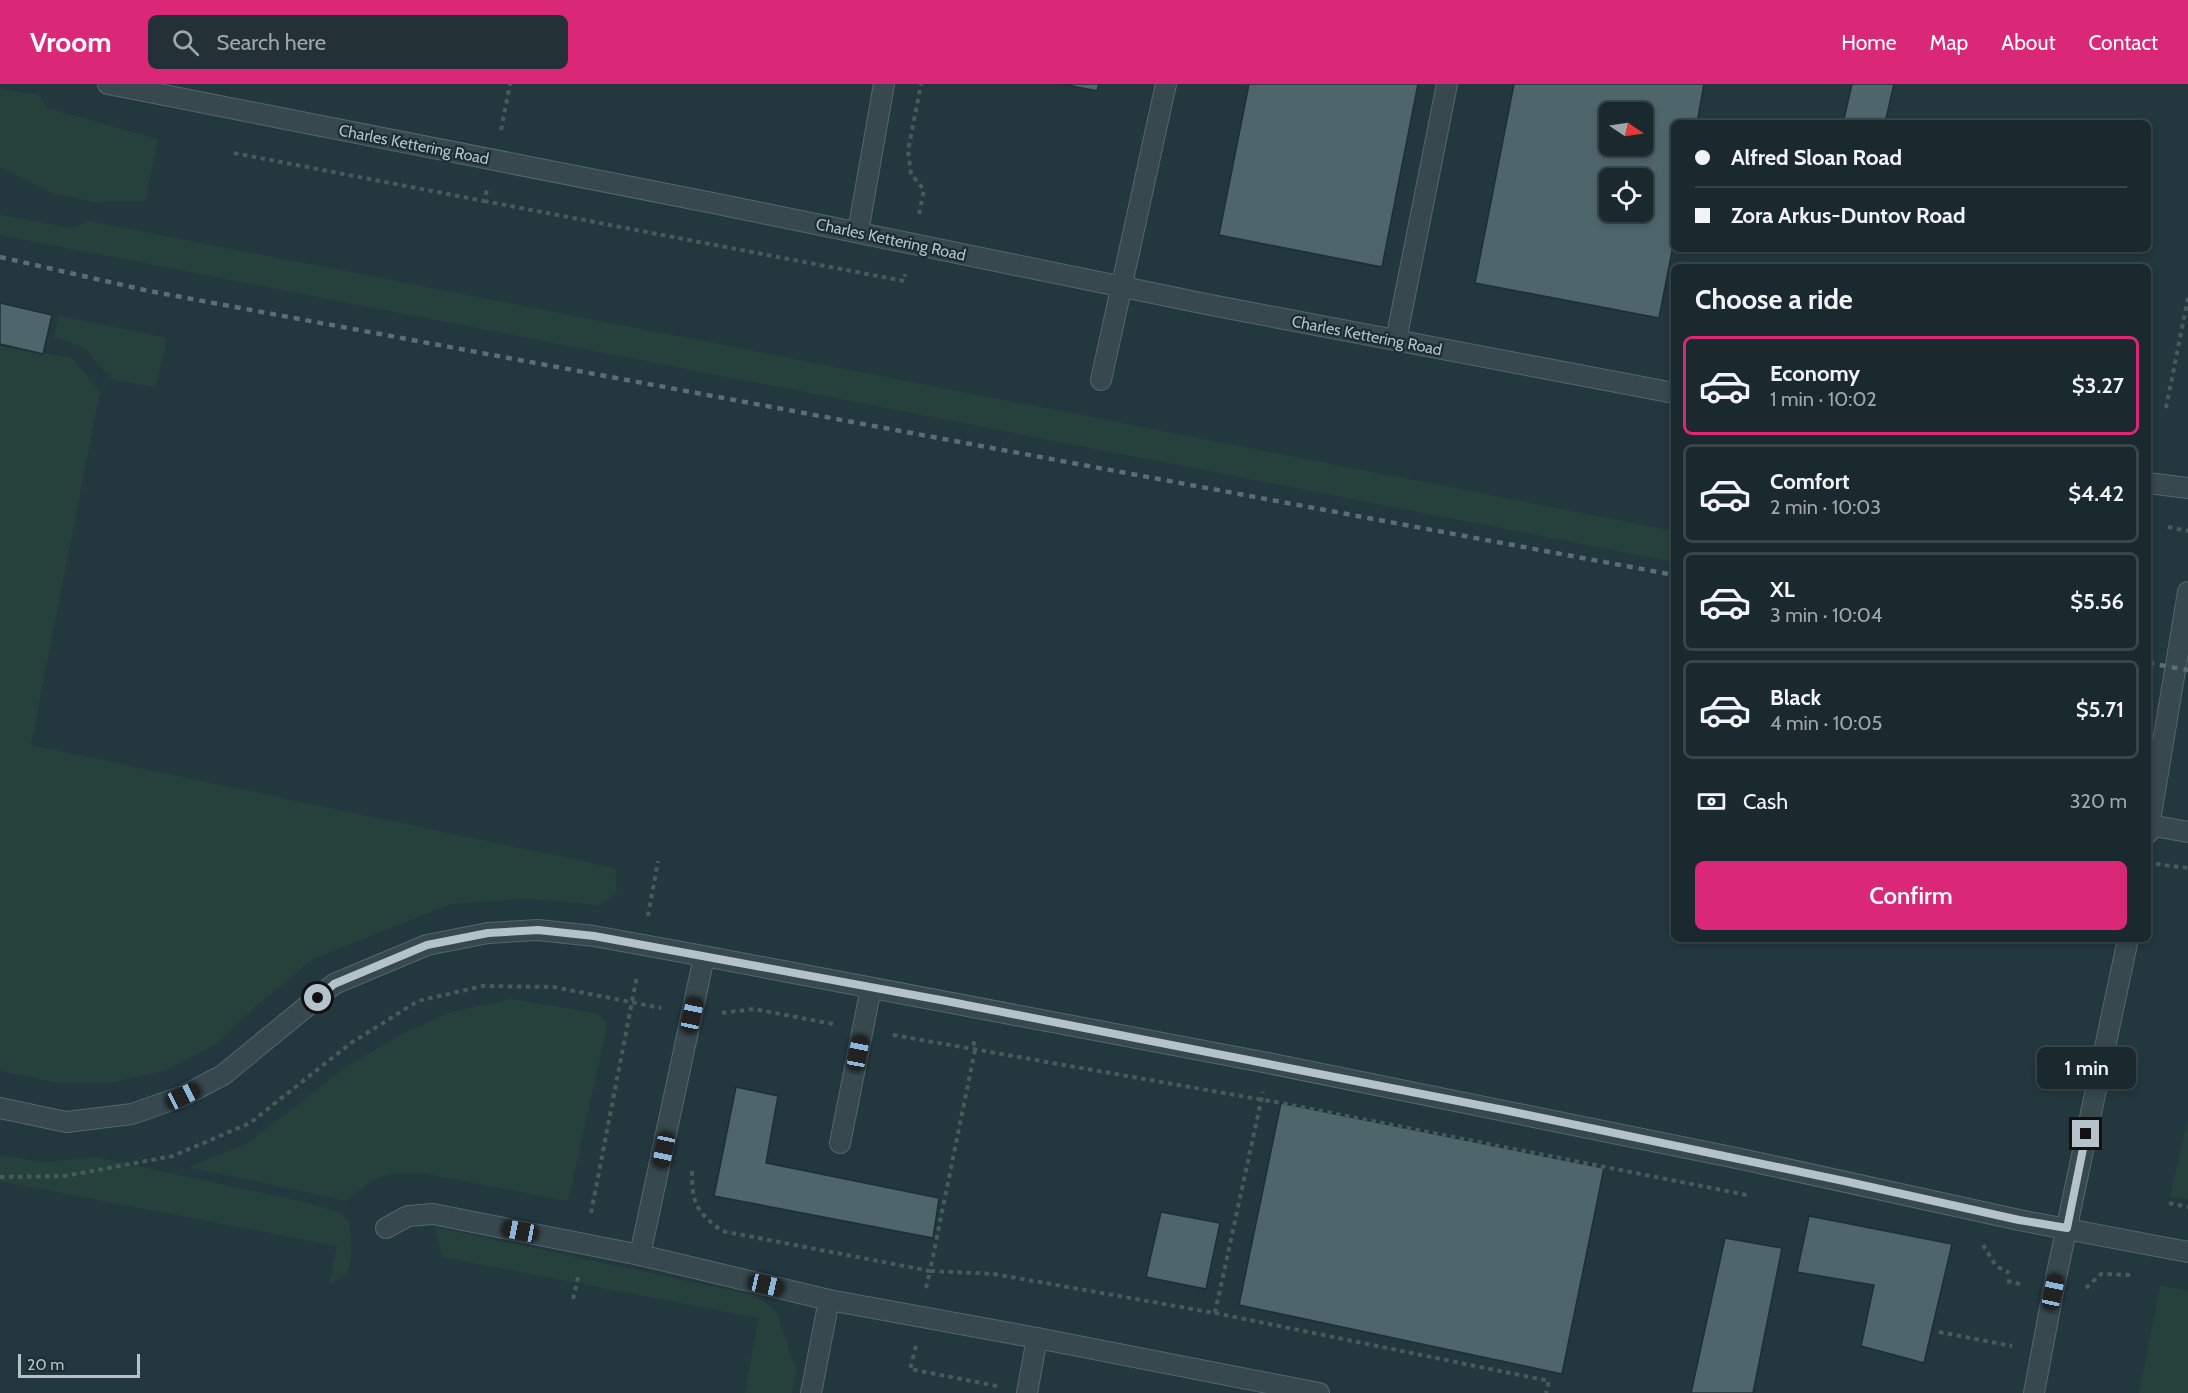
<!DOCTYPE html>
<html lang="en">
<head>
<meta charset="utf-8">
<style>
	:root { --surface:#1a292e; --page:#233136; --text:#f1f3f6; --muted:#9fa6aa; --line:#38454a; --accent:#db2777 }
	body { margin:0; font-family:Cabin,sans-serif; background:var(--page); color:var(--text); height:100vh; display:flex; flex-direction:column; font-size:22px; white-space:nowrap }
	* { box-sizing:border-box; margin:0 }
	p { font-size:20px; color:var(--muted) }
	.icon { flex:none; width:33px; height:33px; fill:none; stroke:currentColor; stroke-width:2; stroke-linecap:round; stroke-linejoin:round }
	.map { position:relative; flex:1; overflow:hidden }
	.side { position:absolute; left:1671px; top:180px; width:480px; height:678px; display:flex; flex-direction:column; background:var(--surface); border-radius:9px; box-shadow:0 3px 9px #0003,0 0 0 2px var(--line) }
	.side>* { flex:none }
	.banner { position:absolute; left:1671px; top:36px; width:480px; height:132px; border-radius:9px; box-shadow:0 3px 9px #0003,0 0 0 2px var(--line); display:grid; align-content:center; height:132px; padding:0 24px; background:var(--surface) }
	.needle { width:39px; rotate:103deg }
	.fabs { position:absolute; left:1599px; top:18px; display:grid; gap:12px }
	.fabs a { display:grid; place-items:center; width:54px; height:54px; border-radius:9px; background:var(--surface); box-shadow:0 3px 9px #0003,0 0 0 2px var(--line); font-size:30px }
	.scale { position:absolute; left:18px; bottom:15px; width:122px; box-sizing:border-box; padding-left:6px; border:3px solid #b3c3c9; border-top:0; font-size:16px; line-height:21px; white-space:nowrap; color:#b3c3c9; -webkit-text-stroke:4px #1c2d33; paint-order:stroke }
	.end { position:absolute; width:27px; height:27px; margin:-14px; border:8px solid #b3c3c9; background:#111; box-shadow:0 0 0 3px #111 }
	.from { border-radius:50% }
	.bubble { position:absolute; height:42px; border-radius:9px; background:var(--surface); box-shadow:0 3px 9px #0003,0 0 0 2px var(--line); font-size:20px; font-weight:600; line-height:42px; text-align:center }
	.car { position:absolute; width:18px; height:36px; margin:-18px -9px; border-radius:8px; box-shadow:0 0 4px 2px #0007; background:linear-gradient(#222 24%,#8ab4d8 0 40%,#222 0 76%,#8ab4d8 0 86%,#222 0) }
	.banner b { display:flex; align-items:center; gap:21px; height:57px; font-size:22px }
	.banner b+b { border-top:2px solid var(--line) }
	.banner i { width:15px; height:15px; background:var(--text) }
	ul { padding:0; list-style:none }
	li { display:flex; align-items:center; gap:18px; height:99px; margin:0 12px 9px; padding:0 12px; border:3px solid var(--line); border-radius:9px }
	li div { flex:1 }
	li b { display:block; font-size:22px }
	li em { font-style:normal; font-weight:600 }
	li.selected { border-color:var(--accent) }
	li>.icon { width:54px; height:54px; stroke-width:1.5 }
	h2 { padding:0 24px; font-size:27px; line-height:72px }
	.pay { display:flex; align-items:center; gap:15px; height:66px; padding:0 24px; font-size:22px }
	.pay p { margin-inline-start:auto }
	.button { display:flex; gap:12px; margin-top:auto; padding:12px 24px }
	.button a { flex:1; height:69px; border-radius:9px; background:var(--accent); color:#fff; font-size:24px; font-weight:600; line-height:69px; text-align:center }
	header { display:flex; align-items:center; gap:36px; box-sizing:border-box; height:84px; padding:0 30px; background:var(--accent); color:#fff }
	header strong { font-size:28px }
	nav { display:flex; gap:33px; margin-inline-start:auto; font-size:21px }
	.search { width:420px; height:54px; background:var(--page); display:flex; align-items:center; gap:15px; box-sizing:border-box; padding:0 21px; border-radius:9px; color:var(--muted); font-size:22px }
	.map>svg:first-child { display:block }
	.green { fill:#26413b }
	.building { fill:#4e656b; stroke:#1e2f35; stroke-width:1.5; fill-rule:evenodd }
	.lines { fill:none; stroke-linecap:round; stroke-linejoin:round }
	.service-casing { stroke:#55666c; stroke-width:22 }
	.path { stroke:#455d58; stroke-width:4; stroke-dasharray:4.5 4.5; stroke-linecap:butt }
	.service { stroke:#37484e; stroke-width:20 }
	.rail { stroke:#596e75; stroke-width:4.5; stroke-dasharray:6 6; stroke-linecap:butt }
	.route { stroke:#b3c3c9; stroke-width:8 }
	.labels { text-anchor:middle; stroke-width:4.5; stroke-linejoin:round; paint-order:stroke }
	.street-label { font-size:16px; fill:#b3c3c9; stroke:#1c2d33 }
</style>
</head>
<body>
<header>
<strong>Vroom</strong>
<div class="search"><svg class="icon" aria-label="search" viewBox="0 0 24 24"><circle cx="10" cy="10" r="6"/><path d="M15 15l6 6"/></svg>Search here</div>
<nav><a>Home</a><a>Map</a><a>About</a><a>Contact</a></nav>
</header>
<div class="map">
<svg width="2188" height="1309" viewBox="0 0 2188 1309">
	<rect width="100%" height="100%" fill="#23373e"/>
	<g class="green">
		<polygon points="0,4 39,11 47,24 158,55 145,117 94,118 54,110 0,83"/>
		<polygon points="0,131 71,144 89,137 1674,447 1674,478 0,151"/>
		<polygon points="58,232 167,254 156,303 113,296 83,263 54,253"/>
		<polygon points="0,262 72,274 100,308 31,661 615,784 617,809 601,821 528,815 451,820 313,875 253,925 217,960 165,987 114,998 53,998 0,987"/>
		<polygon points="511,915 595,929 604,935 607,943 568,1117 426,1090 390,1090 370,1098 346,1117 189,1083 248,1059 346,983 400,951 451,928"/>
		<polygon points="2188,1034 2188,1115 2170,1113"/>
		<polygon points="0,1072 46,1078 95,1073 305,1118 339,1128 350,1139 351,1173 348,1189 329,1201 337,1162 0,1097"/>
		<polygon points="435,1143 758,1212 777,1229 797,1288 792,1309 745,1309 758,1234 442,1173"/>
		<polygon points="2160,1202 2188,1206 2188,1309 2139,1309"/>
	</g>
	<g class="building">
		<polygon points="1062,0 1099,0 1097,7"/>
		<polygon points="1249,0 1418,0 1382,183 1219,151"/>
		<path d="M 1514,0 L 1704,0 L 1697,39 L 1674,39 L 1674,157 L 1659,234 L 1475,199 ZM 1610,28 L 1642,28 L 1642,62 L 1610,62 ZM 1610,94 L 1642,94 L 1642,128 L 1610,128 Z"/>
		<polygon points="1852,0 1894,0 1885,39 1843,39"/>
		<polygon points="0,219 52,231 43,270 0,260"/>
		<polygon points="736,1003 778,1012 766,1079 939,1114 933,1154 714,1112"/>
		<polygon points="1281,1019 1604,1084 1562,1290 1239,1221"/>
		<polygon points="1161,1128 1220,1139 1206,1205 1146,1193"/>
		<polygon points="1809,1132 1952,1160 1924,1279 1861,1262 1874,1201 1797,1188"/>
		<polygon points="1725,1154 1782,1164 1753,1309 1691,1309"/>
	</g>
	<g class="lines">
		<g class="service-casing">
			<g id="service">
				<polyline points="108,0 713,119 1211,221 1674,309"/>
				<polyline points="858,148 884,0"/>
				<polyline points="1396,256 1447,0"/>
				<polyline points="1101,296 1166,0"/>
				<polyline points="2148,399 2188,404"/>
				<polyline points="2149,741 2188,748"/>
				<polyline points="2148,749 2188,508"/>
				<polyline points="0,1024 66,1038 132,1030 183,1012 223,991 334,900 427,861 488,849 538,846 594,852 720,875 1268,979 1741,1075 2019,1136 2188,1168"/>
				<polyline points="840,1059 871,904"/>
				<polyline points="386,1144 408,1132 433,1130 640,1171 829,1216 1037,1254 1319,1309"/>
				<polyline points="640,1171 704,873"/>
				<polyline points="811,1309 829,1216"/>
				<polyline points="1027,1309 1037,1254"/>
				<polyline points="2034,1309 2053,1208 2128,855"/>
			</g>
		</g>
		<g class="path">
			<polyline points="501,46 510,0"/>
			<polyline points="234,69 484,117 487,106"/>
			<polyline points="484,117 904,197 905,190"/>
			<polyline points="919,130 924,106 911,90 908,67 921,0"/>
			<polyline points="2166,324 2188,214"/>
			<polyline points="2168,443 2188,447"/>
			<polyline points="2156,780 2188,784"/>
			<polyline points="648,832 658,777"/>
			<polyline points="722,929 754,925 833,940"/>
			<polyline points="893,951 1281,1019 1747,1111"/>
			<path d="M 692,1087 C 692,1120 696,1127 722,1147 L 930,1187 L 975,966 L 973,955"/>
			<polyline points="0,1093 65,1092 173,1072 250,1039 351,959 418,917 483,902 554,903 661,924"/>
			<polyline points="2169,1119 2188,1123"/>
			<polyline points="591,1129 637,892"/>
			<polyline points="1983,1161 1996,1182 2009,1189"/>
			<polyline points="2007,1197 2024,1201"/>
			<polyline points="926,1204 930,1187 994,1190 1215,1229 1263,1008"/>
			<polyline points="2086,1204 2101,1190 2131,1191"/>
			<polyline points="573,1215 579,1189"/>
			<polyline points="1215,1229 1549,1297 1546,1309"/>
			<polyline points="1939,1248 2012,1262"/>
			<polyline points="916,1262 910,1285 997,1302"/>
		</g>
		<use href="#service" class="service"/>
		<g class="rail">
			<polyline points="0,173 149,207 1674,491"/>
			<polyline points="2148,579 2188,586"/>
		</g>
	</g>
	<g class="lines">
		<polyline class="route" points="318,914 334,900 427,861 488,849 521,847 538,846 594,852 946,917 1509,1027 1844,1097 2019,1136 2067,1144 2086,1050"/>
	</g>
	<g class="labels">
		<g class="street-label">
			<text transform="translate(414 60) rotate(11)" y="6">Charles Kettering Road</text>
			<text transform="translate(891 155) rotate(12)" y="6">Charles Kettering Road</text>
			<text transform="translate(1367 251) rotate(11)" y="6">Charles Kettering Road</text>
		</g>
	</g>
</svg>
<div class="fabs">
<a><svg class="needle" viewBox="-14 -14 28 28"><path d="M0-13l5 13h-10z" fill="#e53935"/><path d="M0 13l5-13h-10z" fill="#9fa6aa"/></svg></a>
<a><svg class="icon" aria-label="locate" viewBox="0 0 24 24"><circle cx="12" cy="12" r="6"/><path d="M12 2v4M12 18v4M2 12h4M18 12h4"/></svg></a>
</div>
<div class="scale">20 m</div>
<i class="end from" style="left:318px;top:914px"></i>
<i class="end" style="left:2086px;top:1050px"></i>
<div class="bubble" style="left:2037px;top:963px;width:99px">1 min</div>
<i class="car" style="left:692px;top:931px;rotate:12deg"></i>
<i class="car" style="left:858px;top:969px;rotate:11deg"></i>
<i class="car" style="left:183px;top:1012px;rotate:63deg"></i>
<i class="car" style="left:664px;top:1066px;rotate:192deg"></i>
<i class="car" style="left:520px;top:1147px;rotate:281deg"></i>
<i class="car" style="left:766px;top:1201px;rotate:103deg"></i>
<i class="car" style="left:2053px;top:1208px;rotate:12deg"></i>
<div class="banner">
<b><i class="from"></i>Alfred Sloan Road</b>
<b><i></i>Zora Arkus-Duntov Road</b>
</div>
<section class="side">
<h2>Choose a ride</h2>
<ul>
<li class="selected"><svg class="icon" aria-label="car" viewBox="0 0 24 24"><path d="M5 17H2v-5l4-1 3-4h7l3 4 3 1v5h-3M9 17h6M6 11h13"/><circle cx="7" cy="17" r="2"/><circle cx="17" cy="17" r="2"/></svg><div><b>Economy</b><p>1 min · 10:02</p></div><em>$3.27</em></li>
<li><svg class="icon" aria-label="car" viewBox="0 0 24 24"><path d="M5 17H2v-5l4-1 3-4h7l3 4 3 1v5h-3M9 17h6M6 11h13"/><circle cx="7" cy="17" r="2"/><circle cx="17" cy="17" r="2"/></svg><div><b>Comfort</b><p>2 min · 10:03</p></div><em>$4.42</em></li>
<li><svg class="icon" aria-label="car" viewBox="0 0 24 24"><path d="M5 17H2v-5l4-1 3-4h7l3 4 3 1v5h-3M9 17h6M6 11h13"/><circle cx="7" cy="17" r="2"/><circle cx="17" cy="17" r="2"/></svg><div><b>XL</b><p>3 min · 10:04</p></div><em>$5.56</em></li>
<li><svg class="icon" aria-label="car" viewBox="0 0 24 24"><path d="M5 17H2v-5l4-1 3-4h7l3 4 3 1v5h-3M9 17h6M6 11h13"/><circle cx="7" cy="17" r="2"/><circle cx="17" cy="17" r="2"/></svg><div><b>Black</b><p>4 min · 10:05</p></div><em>$5.71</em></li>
</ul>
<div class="pay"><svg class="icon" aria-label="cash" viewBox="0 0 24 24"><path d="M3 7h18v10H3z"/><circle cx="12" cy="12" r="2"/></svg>Cash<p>320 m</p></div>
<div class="button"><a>Confirm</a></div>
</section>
</div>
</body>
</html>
